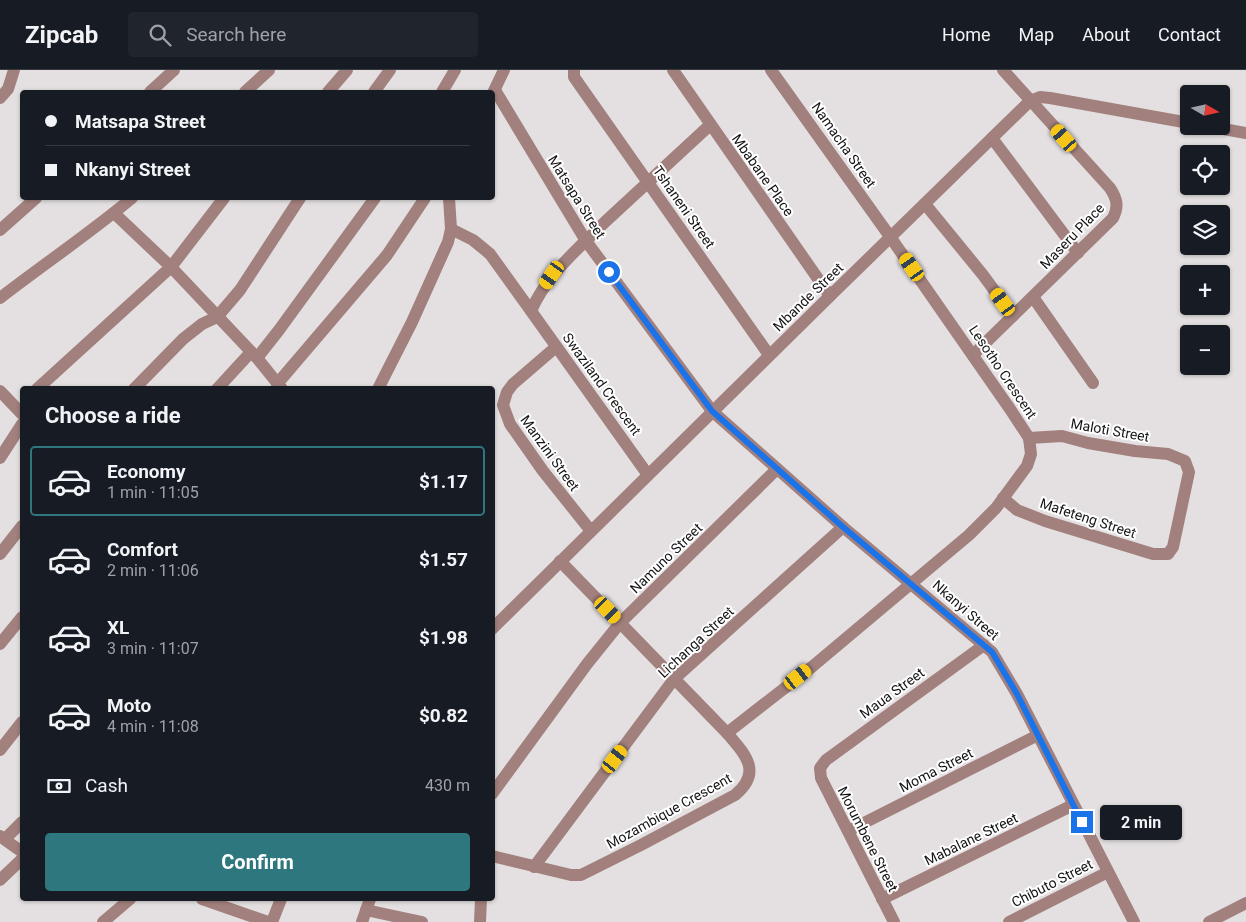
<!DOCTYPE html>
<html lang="en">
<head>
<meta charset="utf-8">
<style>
	:root { --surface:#171b24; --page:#20242c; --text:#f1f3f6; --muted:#9ea1a6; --line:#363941; --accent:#2e777e }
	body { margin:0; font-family:Roboto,sans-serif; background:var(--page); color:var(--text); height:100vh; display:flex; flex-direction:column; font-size:19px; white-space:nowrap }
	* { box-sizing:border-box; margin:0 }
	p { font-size:16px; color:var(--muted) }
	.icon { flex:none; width:28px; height:28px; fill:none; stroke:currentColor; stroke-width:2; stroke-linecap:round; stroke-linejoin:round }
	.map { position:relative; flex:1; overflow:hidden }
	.sheet { position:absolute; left:20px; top:316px; width:475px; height:515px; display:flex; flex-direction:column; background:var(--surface); border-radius:5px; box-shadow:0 1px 4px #0004 }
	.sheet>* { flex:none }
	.hud { position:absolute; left:20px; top:20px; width:475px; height:110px; border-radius:5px; box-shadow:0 1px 4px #0004; display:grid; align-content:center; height:110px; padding:0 25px; background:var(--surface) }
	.needle { width:32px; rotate:99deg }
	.tools { position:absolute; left:1180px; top:15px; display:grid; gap:10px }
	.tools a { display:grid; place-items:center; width:50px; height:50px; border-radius:5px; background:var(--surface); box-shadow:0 1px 4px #0004; font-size:25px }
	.end { position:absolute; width:22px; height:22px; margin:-11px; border:6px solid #1a73e8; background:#fff; box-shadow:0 0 0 2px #fff }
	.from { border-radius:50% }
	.bubble { position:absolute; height:35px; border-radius:5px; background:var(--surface); box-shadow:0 1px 4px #0004; font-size:16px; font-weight:700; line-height:35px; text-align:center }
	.car { position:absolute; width:15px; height:30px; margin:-15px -8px; border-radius:6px; box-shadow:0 0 4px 1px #0007; background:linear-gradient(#f5c518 24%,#345 0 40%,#f5c518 0 76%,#345 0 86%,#f5c518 0) }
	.hud b { display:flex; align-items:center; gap:18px; height:48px; font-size:19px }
	.hud b+b { border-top:1px solid var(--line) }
	.hud i { width:12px; height:12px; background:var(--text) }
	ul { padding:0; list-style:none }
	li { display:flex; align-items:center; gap:15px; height:70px; margin:0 10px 8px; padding:0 15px; border:2px solid transparent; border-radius:5px }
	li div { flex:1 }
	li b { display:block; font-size:19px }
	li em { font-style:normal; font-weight:700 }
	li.selected { border-color:var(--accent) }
	li>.icon { width:45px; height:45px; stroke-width:1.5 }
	h2 { padding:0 25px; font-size:22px; line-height:60px }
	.pay { display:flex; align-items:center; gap:12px; height:55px; padding:0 25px; font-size:19px }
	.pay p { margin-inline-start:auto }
	.cta { display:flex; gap:10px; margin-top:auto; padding:10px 25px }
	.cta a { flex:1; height:58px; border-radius:5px; background:var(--accent); color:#fff; font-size:20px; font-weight:700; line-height:58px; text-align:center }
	header { display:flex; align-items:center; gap:30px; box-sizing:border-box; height:70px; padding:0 25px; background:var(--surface); border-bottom:1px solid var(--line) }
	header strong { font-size:24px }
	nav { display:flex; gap:28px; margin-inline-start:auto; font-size:18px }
	.search { width:350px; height:45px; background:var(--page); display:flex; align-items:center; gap:12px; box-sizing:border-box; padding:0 18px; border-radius:5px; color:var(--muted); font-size:19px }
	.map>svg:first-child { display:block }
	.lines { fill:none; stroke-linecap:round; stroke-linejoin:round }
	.minor { stroke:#a2807d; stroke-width:12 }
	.route { stroke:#1a73e8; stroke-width:6 }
	.labels { text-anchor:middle; stroke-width:4; stroke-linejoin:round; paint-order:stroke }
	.street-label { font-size:14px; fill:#151414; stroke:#fff }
</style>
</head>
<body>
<header>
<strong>Zipcab</strong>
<div class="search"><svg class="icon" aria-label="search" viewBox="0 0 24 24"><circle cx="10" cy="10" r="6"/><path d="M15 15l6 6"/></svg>Search here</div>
<nav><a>Home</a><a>Map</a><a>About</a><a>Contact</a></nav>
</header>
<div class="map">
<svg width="1246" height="852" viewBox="0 0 1246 852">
	<rect width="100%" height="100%" fill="#e4e0e1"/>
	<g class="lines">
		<g class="minor">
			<polyline points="574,0 574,7 769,285"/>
			<polyline points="673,0 830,226"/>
			<polyline points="495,20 586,171 712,341 843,457 992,582 1017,624 1134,852"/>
			<polyline points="150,22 174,0"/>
			<polyline points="245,22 269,0"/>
			<polyline points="328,22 347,0"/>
			<polyline points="374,22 390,0"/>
			<polyline points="442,22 455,0"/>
			<polyline points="492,25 504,0"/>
			<polyline points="0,28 8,19 14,0"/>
			<polyline points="1207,56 1246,63"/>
			<polyline points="992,68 1078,183"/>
			<polyline points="925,134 983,205 1013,246"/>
			<polyline points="114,143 171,197 257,288 282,319"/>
			<polyline points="451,159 473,170 490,184 531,241"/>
			<polyline points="0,160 36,128"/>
			<polyline points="1033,227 1093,313"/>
			<path d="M 0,228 C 44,194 90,163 132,128"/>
			<polyline points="556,277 513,314 507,322 503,335 510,354 543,401 591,461"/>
			<path d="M 973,285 L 1113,148 C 1119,136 1117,129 1110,118 L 1003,0"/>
			<polyline points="257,288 279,260 375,128"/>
			<polyline points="277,314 387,185 425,128"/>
			<polyline points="37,319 171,197 224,128"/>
			<polyline points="134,319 183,269 202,254 217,247 240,220 300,128"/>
			<polyline points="217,319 251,282"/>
			<polyline points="378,319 412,252 448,172 451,159 449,128"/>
			<polyline points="0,321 22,344"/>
			<polyline points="0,388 22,354"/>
			<path d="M 648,405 L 531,241 C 547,204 578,179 606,151 C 641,119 675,87 710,55"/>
			<polyline points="1003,428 1017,440 1045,451 1153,484 1168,484 1173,477 1189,402 1185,391 1168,384 1135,381 1088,373 1062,366 1029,368"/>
			<polyline points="0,484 22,456"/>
			<polyline points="492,559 830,226 1030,31 1040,27 1050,28 1189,53"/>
			<polyline points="0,574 22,547"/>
			<polyline points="727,663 813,596 969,465 996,438 1027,396 1031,384 1029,368 1010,339 891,168 771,0"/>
			<polyline points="0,680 22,652"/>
			<polyline points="492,724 587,594 620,553 777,399"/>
			<polyline points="848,761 1038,665"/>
			<polyline points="0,766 22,782"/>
			<polyline points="5,769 22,752"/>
			<path d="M 492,786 L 571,805 L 581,805 L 641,775 L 735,725 C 763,702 745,684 727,663 L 560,491"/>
			<polyline points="534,797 674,609 843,457"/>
			<polyline points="0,810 22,789"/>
			<polyline points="202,829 268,852"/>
			<polyline points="882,829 1073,735"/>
			<polyline points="366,840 422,852"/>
			<polyline points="103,852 130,829"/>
			<polyline points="272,852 281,829"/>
			<polyline points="362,852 370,829"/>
			<polyline points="480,852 481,829"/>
			<polyline points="894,852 821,708 820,698 826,690 984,575"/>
			<polyline points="1009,852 1108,802"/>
			<polyline points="1209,852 1246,833"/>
		</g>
	</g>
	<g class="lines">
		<polyline class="route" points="609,202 712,341 843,457 992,582 1017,624 1082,752"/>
	</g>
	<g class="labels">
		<g class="street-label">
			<text transform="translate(844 75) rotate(55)" y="5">Namacha Street</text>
			<text transform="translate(763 105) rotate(55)" y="5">Mbabane Place</text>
			<text transform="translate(577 127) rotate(58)" y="5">Matsapa Street</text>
			<text transform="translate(684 137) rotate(55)" y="5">Tshaneni Street</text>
			<text transform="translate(1072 166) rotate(-46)" y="5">Maseru Place</text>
			<text transform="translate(808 227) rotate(-44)" y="5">Mbande Street</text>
			<text transform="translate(1003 302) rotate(56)" y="5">Lesotho Crescent</text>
			<text transform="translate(602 314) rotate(54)" y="5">Swaziland Crescent</text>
			<text transform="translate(1110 360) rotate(10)" y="5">Maloti Street</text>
			<text transform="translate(550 383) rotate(54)" y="5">Manzini Street</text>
			<text transform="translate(1088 448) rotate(18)" y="5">Mafeteng Street</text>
			<text transform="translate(666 488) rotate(-44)" y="5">Namuno Street</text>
			<text transform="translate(966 540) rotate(41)" y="5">Nkanyi Street</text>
			<text transform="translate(696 572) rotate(-43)" y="5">Lichanga Street</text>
			<text transform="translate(892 623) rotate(-36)" y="5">Maua Street</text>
			<text transform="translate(936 700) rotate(-27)" y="5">Moma Street</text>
			<text transform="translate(669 741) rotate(-29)" y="5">Mozambique Crescent</text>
			<text transform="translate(868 769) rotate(63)" y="5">Morumbene Street</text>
			<text transform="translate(971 769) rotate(-26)" y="5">Mabalane Street</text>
			<text transform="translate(1052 813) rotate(-27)" y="5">Chibuto Street</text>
		</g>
	</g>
</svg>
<div class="tools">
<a><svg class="needle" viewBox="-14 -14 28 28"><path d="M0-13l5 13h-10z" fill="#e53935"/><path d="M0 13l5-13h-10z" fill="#9ea1a6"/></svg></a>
<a><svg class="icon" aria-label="locate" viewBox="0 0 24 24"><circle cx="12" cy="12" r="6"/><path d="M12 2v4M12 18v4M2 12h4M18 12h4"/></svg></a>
<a><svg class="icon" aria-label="layers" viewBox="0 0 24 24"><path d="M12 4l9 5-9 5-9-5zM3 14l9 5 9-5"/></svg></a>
<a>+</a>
<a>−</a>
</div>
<i class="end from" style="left:609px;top:202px"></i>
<i class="end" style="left:1082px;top:752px"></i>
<div class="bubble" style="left:1100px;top:735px;width:82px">2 min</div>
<i class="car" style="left:1064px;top:68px;rotate:319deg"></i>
<i class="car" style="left:912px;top:197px;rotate:325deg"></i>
<i class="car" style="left:552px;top:205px;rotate:215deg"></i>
<i class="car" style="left:1003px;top:232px;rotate:324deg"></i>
<i class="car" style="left:608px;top:540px;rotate:136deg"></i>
<i class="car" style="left:798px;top:607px;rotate:52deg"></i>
<i class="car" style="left:615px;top:689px;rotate:37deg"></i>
<div class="hud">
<b><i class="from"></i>Matsapa Street</b>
<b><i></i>Nkanyi Street</b>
</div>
<section class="sheet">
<h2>Choose a ride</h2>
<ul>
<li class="selected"><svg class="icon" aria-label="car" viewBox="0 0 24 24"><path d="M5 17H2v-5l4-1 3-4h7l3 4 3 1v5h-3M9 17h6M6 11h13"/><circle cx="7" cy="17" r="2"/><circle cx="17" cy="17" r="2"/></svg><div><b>Economy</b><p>1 min · 11:05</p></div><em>$1.17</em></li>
<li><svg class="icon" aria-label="car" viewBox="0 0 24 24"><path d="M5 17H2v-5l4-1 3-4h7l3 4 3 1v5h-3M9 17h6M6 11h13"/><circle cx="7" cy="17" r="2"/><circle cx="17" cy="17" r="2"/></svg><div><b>Comfort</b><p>2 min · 11:06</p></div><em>$1.57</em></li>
<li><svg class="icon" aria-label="car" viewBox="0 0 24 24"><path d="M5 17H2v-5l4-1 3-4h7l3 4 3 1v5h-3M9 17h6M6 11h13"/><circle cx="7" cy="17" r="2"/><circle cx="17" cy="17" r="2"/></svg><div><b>XL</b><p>3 min · 11:07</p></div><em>$1.98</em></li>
<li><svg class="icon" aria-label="car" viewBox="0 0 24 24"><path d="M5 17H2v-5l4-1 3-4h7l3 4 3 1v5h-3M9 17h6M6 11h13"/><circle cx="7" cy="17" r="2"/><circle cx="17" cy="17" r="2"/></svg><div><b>Moto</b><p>4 min · 11:08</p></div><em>$0.82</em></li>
</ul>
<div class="pay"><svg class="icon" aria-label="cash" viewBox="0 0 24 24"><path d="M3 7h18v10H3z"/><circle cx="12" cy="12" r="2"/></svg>Cash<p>430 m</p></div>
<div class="cta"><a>Confirm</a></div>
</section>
</div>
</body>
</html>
